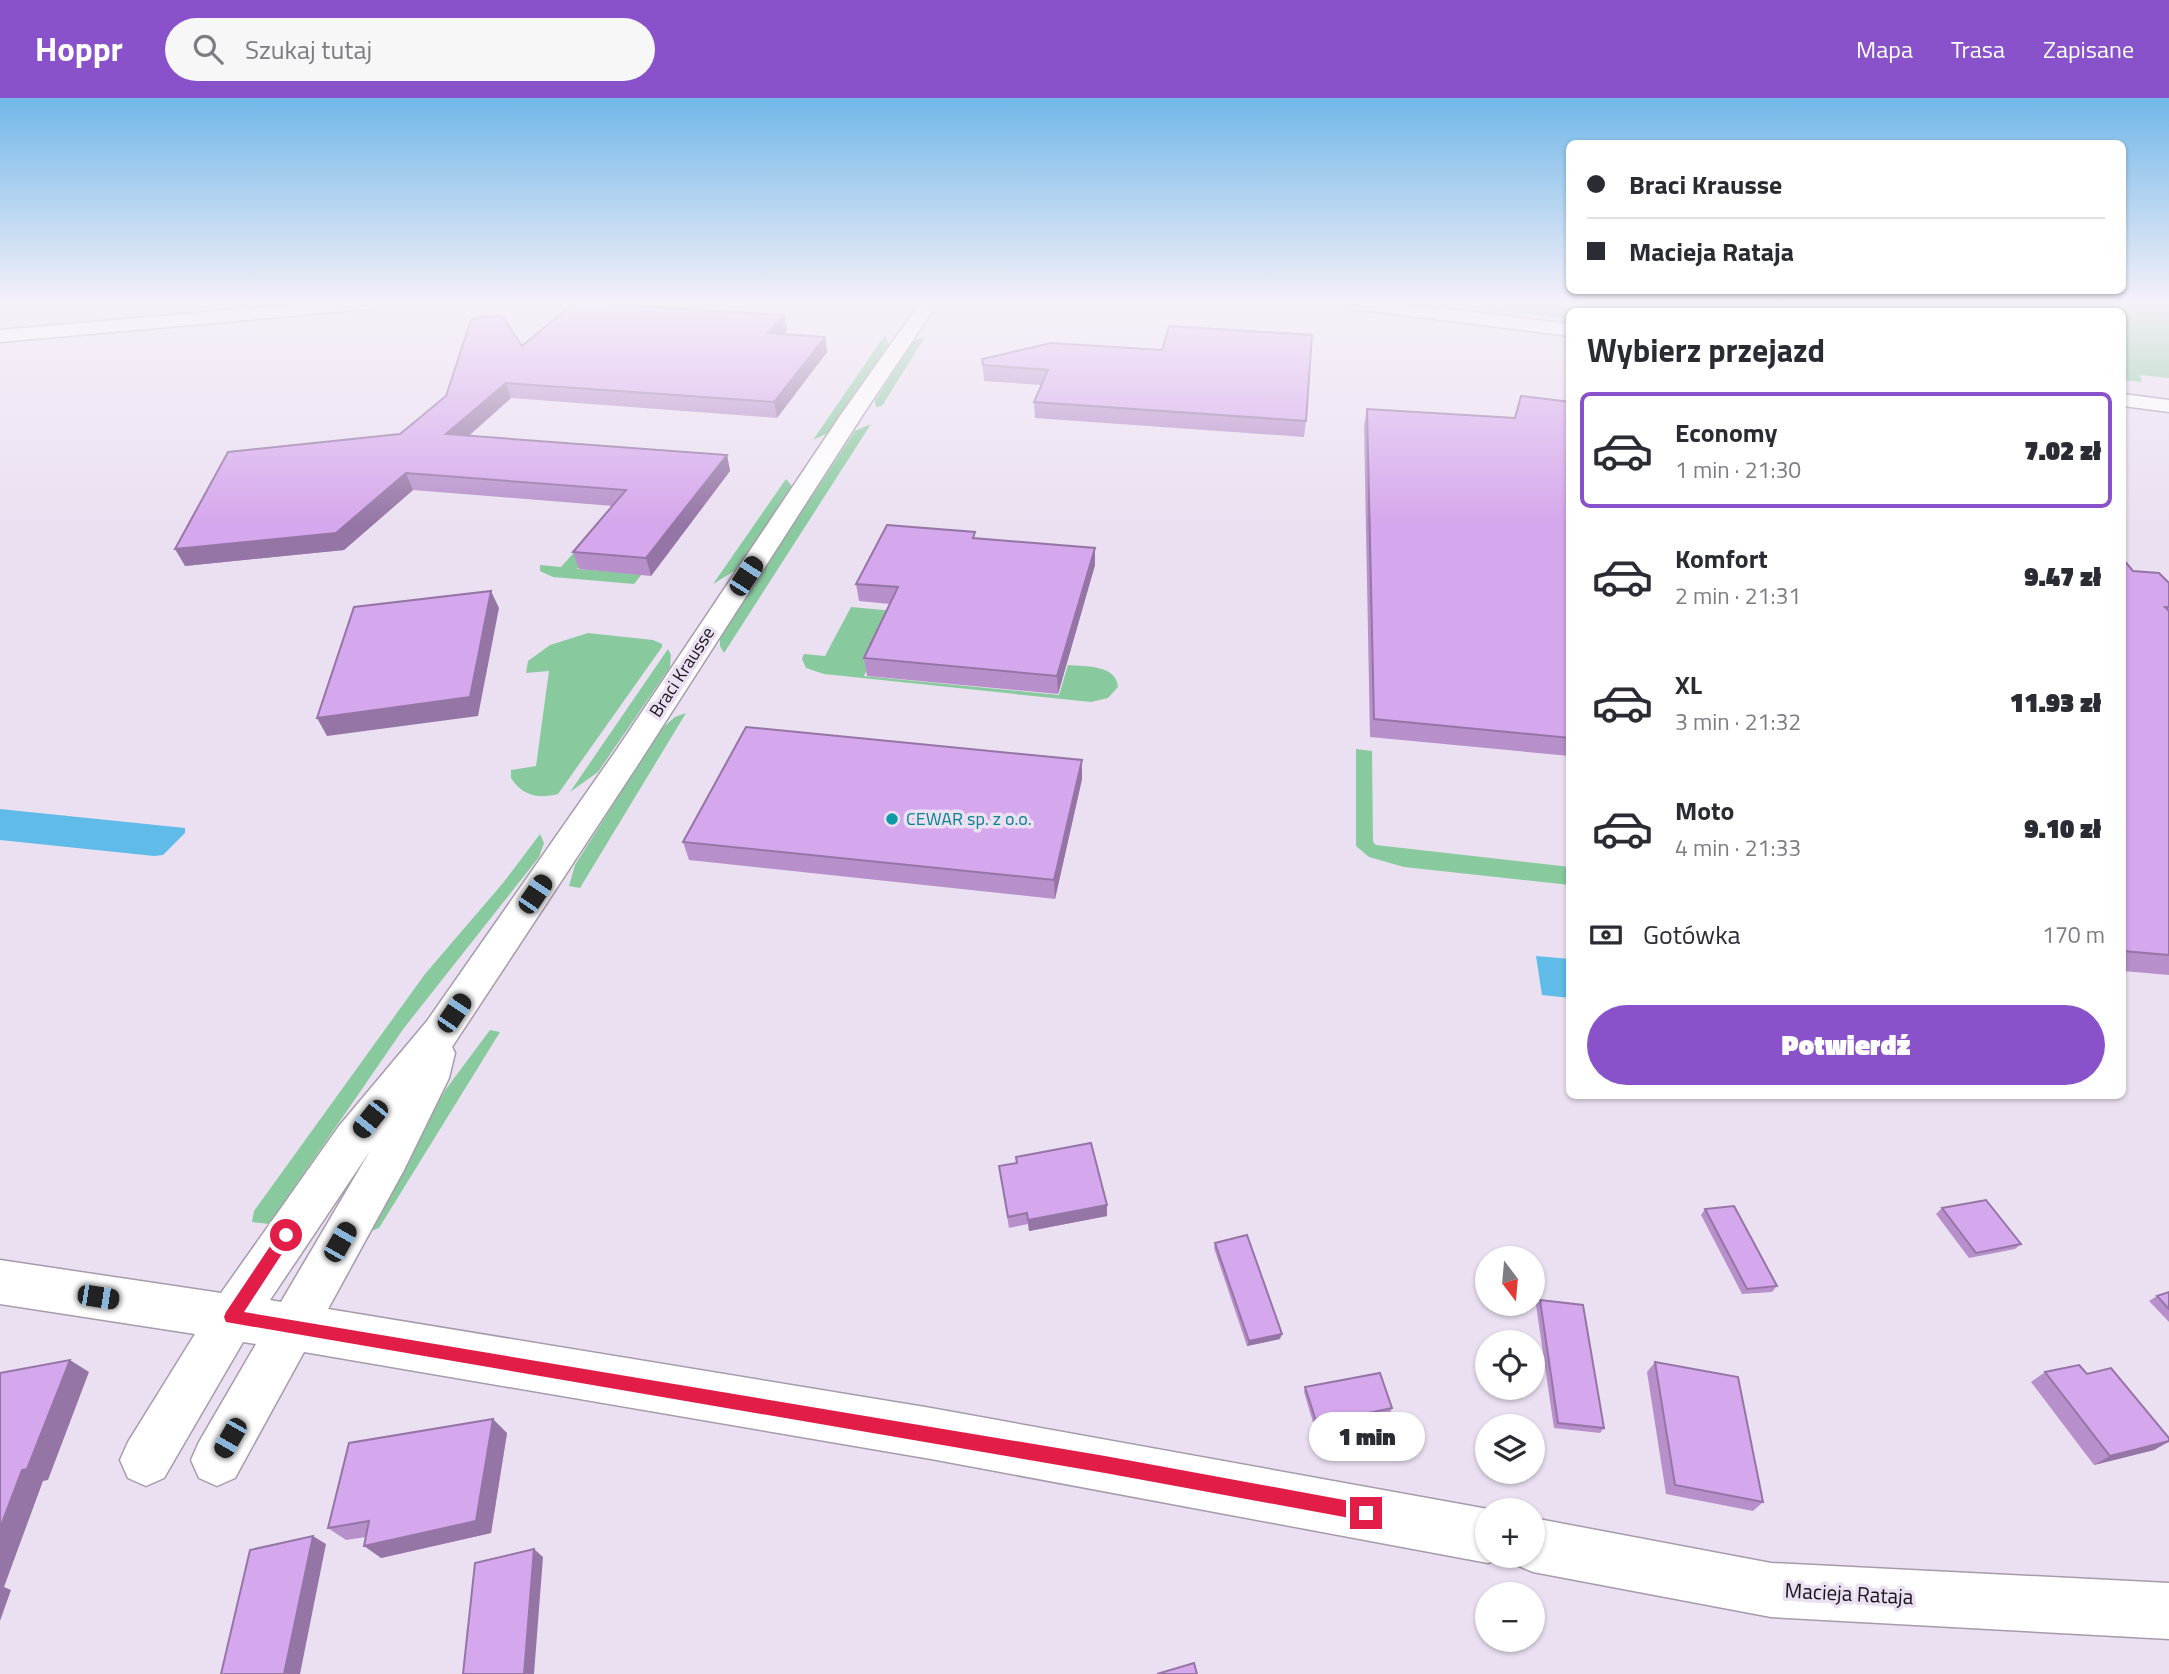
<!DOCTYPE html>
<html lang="pl">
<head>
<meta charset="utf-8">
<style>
	:root { --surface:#fff; --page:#f7f7f7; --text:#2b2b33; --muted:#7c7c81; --line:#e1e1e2; --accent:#8952ca }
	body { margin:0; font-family:"Titillium Web",sans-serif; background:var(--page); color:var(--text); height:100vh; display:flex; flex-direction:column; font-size:26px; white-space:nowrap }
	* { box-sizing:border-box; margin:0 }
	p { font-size:23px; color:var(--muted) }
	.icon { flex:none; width:38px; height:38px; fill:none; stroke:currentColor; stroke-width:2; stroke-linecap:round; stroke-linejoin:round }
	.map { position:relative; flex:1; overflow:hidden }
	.sheet { position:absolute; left:1566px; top:210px; width:560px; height:791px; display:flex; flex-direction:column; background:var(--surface); border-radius:10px; box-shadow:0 2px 5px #0004 }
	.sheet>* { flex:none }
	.guide { position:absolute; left:1566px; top:42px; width:560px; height:154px; border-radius:10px; box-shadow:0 2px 5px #0004; display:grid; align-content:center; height:154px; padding:0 21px; background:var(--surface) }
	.needle { width:46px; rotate:164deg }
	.buttons { position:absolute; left:1475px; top:1148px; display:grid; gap:14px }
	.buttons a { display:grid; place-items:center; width:70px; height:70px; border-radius:50%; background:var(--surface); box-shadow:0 2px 5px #0004; font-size:35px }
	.end { position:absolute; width:32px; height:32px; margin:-16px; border:9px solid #e11d48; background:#fff; box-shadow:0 0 0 4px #fff }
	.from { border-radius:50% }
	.bubble { position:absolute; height:49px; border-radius:24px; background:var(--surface); box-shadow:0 2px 5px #0004; font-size:23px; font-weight:800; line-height:49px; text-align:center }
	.car { position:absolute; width:21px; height:42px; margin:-21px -10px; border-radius:9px; box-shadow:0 0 5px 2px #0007; background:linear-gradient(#222 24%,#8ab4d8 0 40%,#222 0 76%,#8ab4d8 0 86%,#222 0) }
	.guide b { display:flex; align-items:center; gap:24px; height:66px; font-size:26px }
	.guide b+b { border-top:2px solid var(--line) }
	.guide i { width:18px; height:18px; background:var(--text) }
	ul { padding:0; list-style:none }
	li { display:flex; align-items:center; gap:21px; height:116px; margin:0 14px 10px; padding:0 7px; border:4px solid transparent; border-radius:10px }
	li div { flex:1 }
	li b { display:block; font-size:26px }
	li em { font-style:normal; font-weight:800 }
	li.active { border-color:var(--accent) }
	li>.icon { width:63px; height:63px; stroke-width:1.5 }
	h2 { padding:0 21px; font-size:32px; line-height:84px }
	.pay { display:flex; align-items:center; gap:18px; height:77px; padding:0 21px; font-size:26px }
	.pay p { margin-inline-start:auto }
	.cta { display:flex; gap:14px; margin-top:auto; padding:14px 21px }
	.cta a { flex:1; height:80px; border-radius:42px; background:var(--accent); color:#fff; font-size:28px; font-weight:800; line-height:80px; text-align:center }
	header { display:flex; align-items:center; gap:42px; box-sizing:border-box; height:98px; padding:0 35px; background:var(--accent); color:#fff }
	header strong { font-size:33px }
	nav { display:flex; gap:38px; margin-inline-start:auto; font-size:24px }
	.search { width:490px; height:63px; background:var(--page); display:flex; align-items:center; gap:18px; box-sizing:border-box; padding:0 24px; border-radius:38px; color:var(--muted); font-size:26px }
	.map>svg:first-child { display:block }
	.green { fill:#88ca9e }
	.water { fill:#60bbe8 }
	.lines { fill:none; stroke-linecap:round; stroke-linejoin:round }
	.street-casing { stroke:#a69bab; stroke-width:3 }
	.street { fill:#fff; fill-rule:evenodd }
	.wall { fill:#b790cb }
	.shaded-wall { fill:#9575a5 }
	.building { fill:#d5a7ec; stroke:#9575a5; stroke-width:2 }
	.route { fill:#e11d48 }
	.culture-dot { fill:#0f9aa8; stroke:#ebe0f1; stroke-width:2.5 }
	.labels { text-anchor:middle; stroke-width:7; stroke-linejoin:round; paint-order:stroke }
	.street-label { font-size:18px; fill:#1a161c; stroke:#ebe0f1 }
	.culture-label { font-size:18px; fill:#0d838f; stroke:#ebe0f1; text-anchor:start }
	.near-street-label { font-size:21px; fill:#1a161c; stroke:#ebe0f1 }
</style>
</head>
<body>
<header>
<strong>Hoppr</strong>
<div class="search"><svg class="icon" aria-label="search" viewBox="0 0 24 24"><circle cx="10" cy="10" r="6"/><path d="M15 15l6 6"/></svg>Szukaj tutaj</div>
<nav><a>Mapa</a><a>Trasa</a><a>Zapisane</a></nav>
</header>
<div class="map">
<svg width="2169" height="1576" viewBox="0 0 2169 1576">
	<rect width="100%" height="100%" fill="#ebe0f1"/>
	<g class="green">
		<polygon points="1497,205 2169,205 2169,280 2140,277 2142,284 2123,282 2123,214 1570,214 1570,221 1492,212"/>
		<polygon points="885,237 889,246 828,335 813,342"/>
		<polygon points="925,239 882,308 876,309 875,303 914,242"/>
		<polygon points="871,326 724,555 720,548 720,539 855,333"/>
		<polygon points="786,381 792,388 736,472 713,486"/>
		<polygon points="587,440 601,441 577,471 642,476 634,486 553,479 540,473 540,467 561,469"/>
		<path d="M 851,509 L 895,513 L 864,578 L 1059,597 L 1068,567 C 1086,569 1116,566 1118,589 L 1108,600 L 1091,604 L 824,576 L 806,570 L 802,561 L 804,556 L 825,558 Z"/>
		<path d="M 588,535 L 653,542 L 662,546 L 662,549 L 558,696 C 539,701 522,698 511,680 L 511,672 L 536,668 L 549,573 L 526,575 L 528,563 L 550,547 Z"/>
		<polygon points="668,551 671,557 670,569 598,674 570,694"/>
		<polygon points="686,615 580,790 569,788 575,767 661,631 675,619"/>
		<polygon points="1356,651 1372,653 1373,744 1376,747 1570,769 1570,787 1404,769 1369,759 1356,748"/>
		<polygon points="540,736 544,745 539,759 404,930 269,1126 252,1124 254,1113 425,876 503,785"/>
		<polygon points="490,932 500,934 379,1130 360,1138 446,991"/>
	</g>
	<g class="water">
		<polygon points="0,711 185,730 185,735 163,757 154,758 0,742"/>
		<polygon points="1536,858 1570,861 1570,900 1542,897"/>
	</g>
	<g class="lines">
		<g class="street-casing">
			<g id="street">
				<polygon points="309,205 379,205 370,211 0,244 0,232"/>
				<path d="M 920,205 L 938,205 L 864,315 L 639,665 L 452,949 L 455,955 L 449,980 L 404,1072 L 328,1211 L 931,1310 L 1488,1411 L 1490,1412 L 1488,1412 L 1488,1458 L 1505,1458 L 1488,1465 L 931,1361 L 304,1254 L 235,1380 L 217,1388 L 199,1380 L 191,1362 L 199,1344 L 256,1246 L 243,1244 L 164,1380 L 146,1388 L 128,1380 L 120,1362 L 128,1344 L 195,1236 L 0,1206 L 0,1162 L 221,1195 L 339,1028 L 427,923 L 617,651 L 842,315 ZM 370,1053 L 281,1204 L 270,1202 Z"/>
				<polygon points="1344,205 1397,205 1570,226 1570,238 1353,211"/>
				<polygon points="2123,296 2169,302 2169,314 2123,308"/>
				<polygon points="1533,1420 1771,1465 2169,1485 2169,1541 1771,1519 1533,1474 1514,1466 1511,1458 1533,1458"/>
			</g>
		</g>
		<use href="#street" class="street"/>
	</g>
	<g class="wall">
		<polygon points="784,217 787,232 783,236 825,239 827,254 777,320 511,300 469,338 727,357 730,373 651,478 579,471 573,454 613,408 413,392 344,452 185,468 400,336 522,248"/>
		<polygon points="1051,245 1306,323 1304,339 1035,320 1034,304 1042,287 984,283 982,261"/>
		<polygon points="1570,304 1570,658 1370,639 1364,327 1367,311 1515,320"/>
		<polygon points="975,440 1095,467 1058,596 867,578 864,560 890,506 859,503 856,486"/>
		<polygon points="2123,461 2133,473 2169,485 2169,877 2123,873"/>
		<polygon points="1082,662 1082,681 1055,801 689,762 683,744"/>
		<polygon points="1016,1059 1107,1107 1107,1118 1029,1133 1028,1126 1009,1130 999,1068 1016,1065"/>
		<polygon points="1942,1110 2021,1146 2015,1151 1969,1160 1936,1116"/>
		<polygon points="1705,1111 1777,1188 1772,1194 1742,1196 1701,1117"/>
		<polygon points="1215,1145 1280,1241 1247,1248 1214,1150"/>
		<polygon points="2169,1194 2169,1224 2149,1203 2157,1198"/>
		<polygon points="1540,1202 1604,1330 1600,1335 1554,1330 1536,1207"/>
		<polygon points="1655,1264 1763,1404 1753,1413 1666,1396 1647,1274"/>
		<polygon points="2045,1274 2087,1276 2169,1340 2169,1344 2154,1352 2094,1367 2031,1284"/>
		<polygon points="1305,1289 1392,1310 1390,1315 1315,1331 1304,1294"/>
		<polygon points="507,1335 491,1435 381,1460 366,1439 346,1442 328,1430"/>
	</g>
	<g class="shaded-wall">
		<polygon points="784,217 787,232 771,250 768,235"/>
		<polygon points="825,239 827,254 777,320 774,304"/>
		<polygon points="506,285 511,300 452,352 446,336"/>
		<polygon points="727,357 730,373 651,478 646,460"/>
		<polygon points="406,375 413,392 344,452 185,468 175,451"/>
		<polygon points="1095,450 1095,467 1058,596 1057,578"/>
		<polygon points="491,493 499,510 478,618 327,638 317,620"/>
		<polygon points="1082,662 1082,681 1055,801 1054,782"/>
		<polygon points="1107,1107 1107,1118 1029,1133 1028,1122"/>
		<polygon points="1282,1236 1280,1241 1247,1248 1249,1243"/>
		<polygon points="70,1262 89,1274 48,1382 43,1383 4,1489 11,1492 0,1523 0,1430 22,1372"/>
		<polygon points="493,1321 507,1335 491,1435 381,1460 364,1448"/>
		<polygon points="2169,1343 2154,1352 2094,1367 2110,1358"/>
		<polygon points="313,1438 326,1446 300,1576 284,1576"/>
		<polygon points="534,1451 543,1459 534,1576 524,1576"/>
	</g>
	<g class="building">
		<polygon points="574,205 591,205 784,217 768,235 825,239 774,304 506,285 446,336 727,357 646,460 573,454 626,392 406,375 336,435 175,451 228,354 400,336 446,298 471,222 481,219 502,218 522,248"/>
		<polygon points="1169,228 1312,237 1306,323 1034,304 1048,272 983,267 982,261 1051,245 1162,252"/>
		<polygon points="1521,298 1570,304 1570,640 1374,621 1367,311 1515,320"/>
		<polygon points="887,427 975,434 973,440 1095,450 1057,578 864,560 898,489 856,486"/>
		<polygon points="2123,461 2133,473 2159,475 2169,485 2169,509 2165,509 2169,513 2169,857 2123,853"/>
		<polygon points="491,493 470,599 317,620 354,509"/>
		<polygon points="746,629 1082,662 1054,782 683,744"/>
		<polygon points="1091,1045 1107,1107 1028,1122 1027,1115 1008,1119 999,1068 1017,1065 1016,1059"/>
		<polygon points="1986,1102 2021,1146 1976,1155 1942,1110"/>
		<polygon points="1734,1108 1777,1188 1747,1191 1705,1111"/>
		<polygon points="1247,1137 1282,1236 1249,1243 1215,1145"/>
		<polygon points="2169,1194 2169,1211 2157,1198"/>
		<polygon points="1540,1202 1583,1207 1604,1330 1558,1325"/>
		<polygon points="70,1262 27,1371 22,1372 0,1430 0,1275"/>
		<polygon points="1655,1264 1738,1279 1763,1404 1675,1387"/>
		<polygon points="2079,1267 2087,1276 2111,1270 2169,1340 2169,1343 2110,1358 2045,1274"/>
		<polygon points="1380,1275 1392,1310 1317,1326 1305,1289"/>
		<polygon points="493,1321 476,1423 364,1448 369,1423 328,1430 349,1345"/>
		<polygon points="313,1438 284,1576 221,1576 250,1452"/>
		<polygon points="534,1451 524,1576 463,1576 475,1465"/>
		<polygon points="1194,1565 1197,1576 1157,1576"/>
	</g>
	<linearGradient id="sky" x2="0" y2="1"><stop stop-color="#71b7e8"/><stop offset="0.48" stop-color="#f6f1f9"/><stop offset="1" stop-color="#f6f1f9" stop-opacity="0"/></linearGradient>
	<rect width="2169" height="426" fill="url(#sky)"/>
	<polygon class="route" points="286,1130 291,1132 293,1137 291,1142 244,1214 1105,1358 1366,1406 1372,1408 1374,1415 1372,1421 1366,1423 1105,1375 226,1224 224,1219 226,1214 281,1132"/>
	<circle class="culture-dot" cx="892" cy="721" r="7"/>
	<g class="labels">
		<g class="street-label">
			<text transform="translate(682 574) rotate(-57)" y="6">Braci Krausse</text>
		</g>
		<g class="culture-label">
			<text x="906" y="727">CEWAR sp. z o.o.</text>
		</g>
		<g class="near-street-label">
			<text transform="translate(1849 1496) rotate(3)" y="7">Macieja Rataja</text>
		</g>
	</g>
</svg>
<div class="buttons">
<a><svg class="needle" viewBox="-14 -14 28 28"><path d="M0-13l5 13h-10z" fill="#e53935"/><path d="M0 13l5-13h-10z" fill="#7c7c81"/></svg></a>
<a><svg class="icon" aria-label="locate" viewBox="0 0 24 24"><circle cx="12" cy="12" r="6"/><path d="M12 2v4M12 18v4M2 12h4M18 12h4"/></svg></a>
<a><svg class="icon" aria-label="layers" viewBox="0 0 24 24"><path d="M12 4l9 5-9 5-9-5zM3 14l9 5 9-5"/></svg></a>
<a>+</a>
<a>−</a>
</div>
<i class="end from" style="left:286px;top:1137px"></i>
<i class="end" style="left:1366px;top:1415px"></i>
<div class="bubble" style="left:1309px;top:1314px;width:116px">1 min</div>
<i class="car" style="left:746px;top:478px;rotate:33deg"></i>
<i class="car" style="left:535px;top:796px;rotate:34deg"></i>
<i class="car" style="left:454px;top:915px;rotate:34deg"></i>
<i class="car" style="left:370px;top:1021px;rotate:219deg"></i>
<i class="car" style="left:340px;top:1144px;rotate:30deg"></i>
<i class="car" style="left:98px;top:1199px;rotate:99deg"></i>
<i class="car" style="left:230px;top:1340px;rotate:210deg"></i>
<div class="guide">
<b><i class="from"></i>Braci Krausse</b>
<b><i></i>Macieja Rataja</b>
</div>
<section class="sheet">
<h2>Wybierz przejazd</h2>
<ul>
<li class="active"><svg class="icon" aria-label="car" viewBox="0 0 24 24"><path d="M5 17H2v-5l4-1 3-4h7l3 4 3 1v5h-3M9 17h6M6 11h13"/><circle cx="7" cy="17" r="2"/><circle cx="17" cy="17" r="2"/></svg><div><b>Economy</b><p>1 min · 21:30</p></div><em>7.02 zł</em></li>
<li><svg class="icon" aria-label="car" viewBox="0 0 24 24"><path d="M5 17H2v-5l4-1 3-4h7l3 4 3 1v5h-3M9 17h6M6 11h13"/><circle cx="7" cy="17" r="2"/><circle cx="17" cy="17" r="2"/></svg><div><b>Komfort</b><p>2 min · 21:31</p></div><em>9.47 zł</em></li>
<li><svg class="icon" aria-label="car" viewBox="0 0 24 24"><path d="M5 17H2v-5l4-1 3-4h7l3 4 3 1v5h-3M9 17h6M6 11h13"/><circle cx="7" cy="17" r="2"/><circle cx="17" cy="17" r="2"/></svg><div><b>XL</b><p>3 min · 21:32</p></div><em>11.93 zł</em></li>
<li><svg class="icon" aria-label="car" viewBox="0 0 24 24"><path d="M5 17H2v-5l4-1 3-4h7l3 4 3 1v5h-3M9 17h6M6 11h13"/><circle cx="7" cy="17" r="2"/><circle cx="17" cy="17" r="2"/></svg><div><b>Moto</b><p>4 min · 21:33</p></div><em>9.10 zł</em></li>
</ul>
<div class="pay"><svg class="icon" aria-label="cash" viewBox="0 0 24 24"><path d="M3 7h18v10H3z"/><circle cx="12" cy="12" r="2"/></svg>Gotówka<p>170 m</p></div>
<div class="cta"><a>Potwierdź</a></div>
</section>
</div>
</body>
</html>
